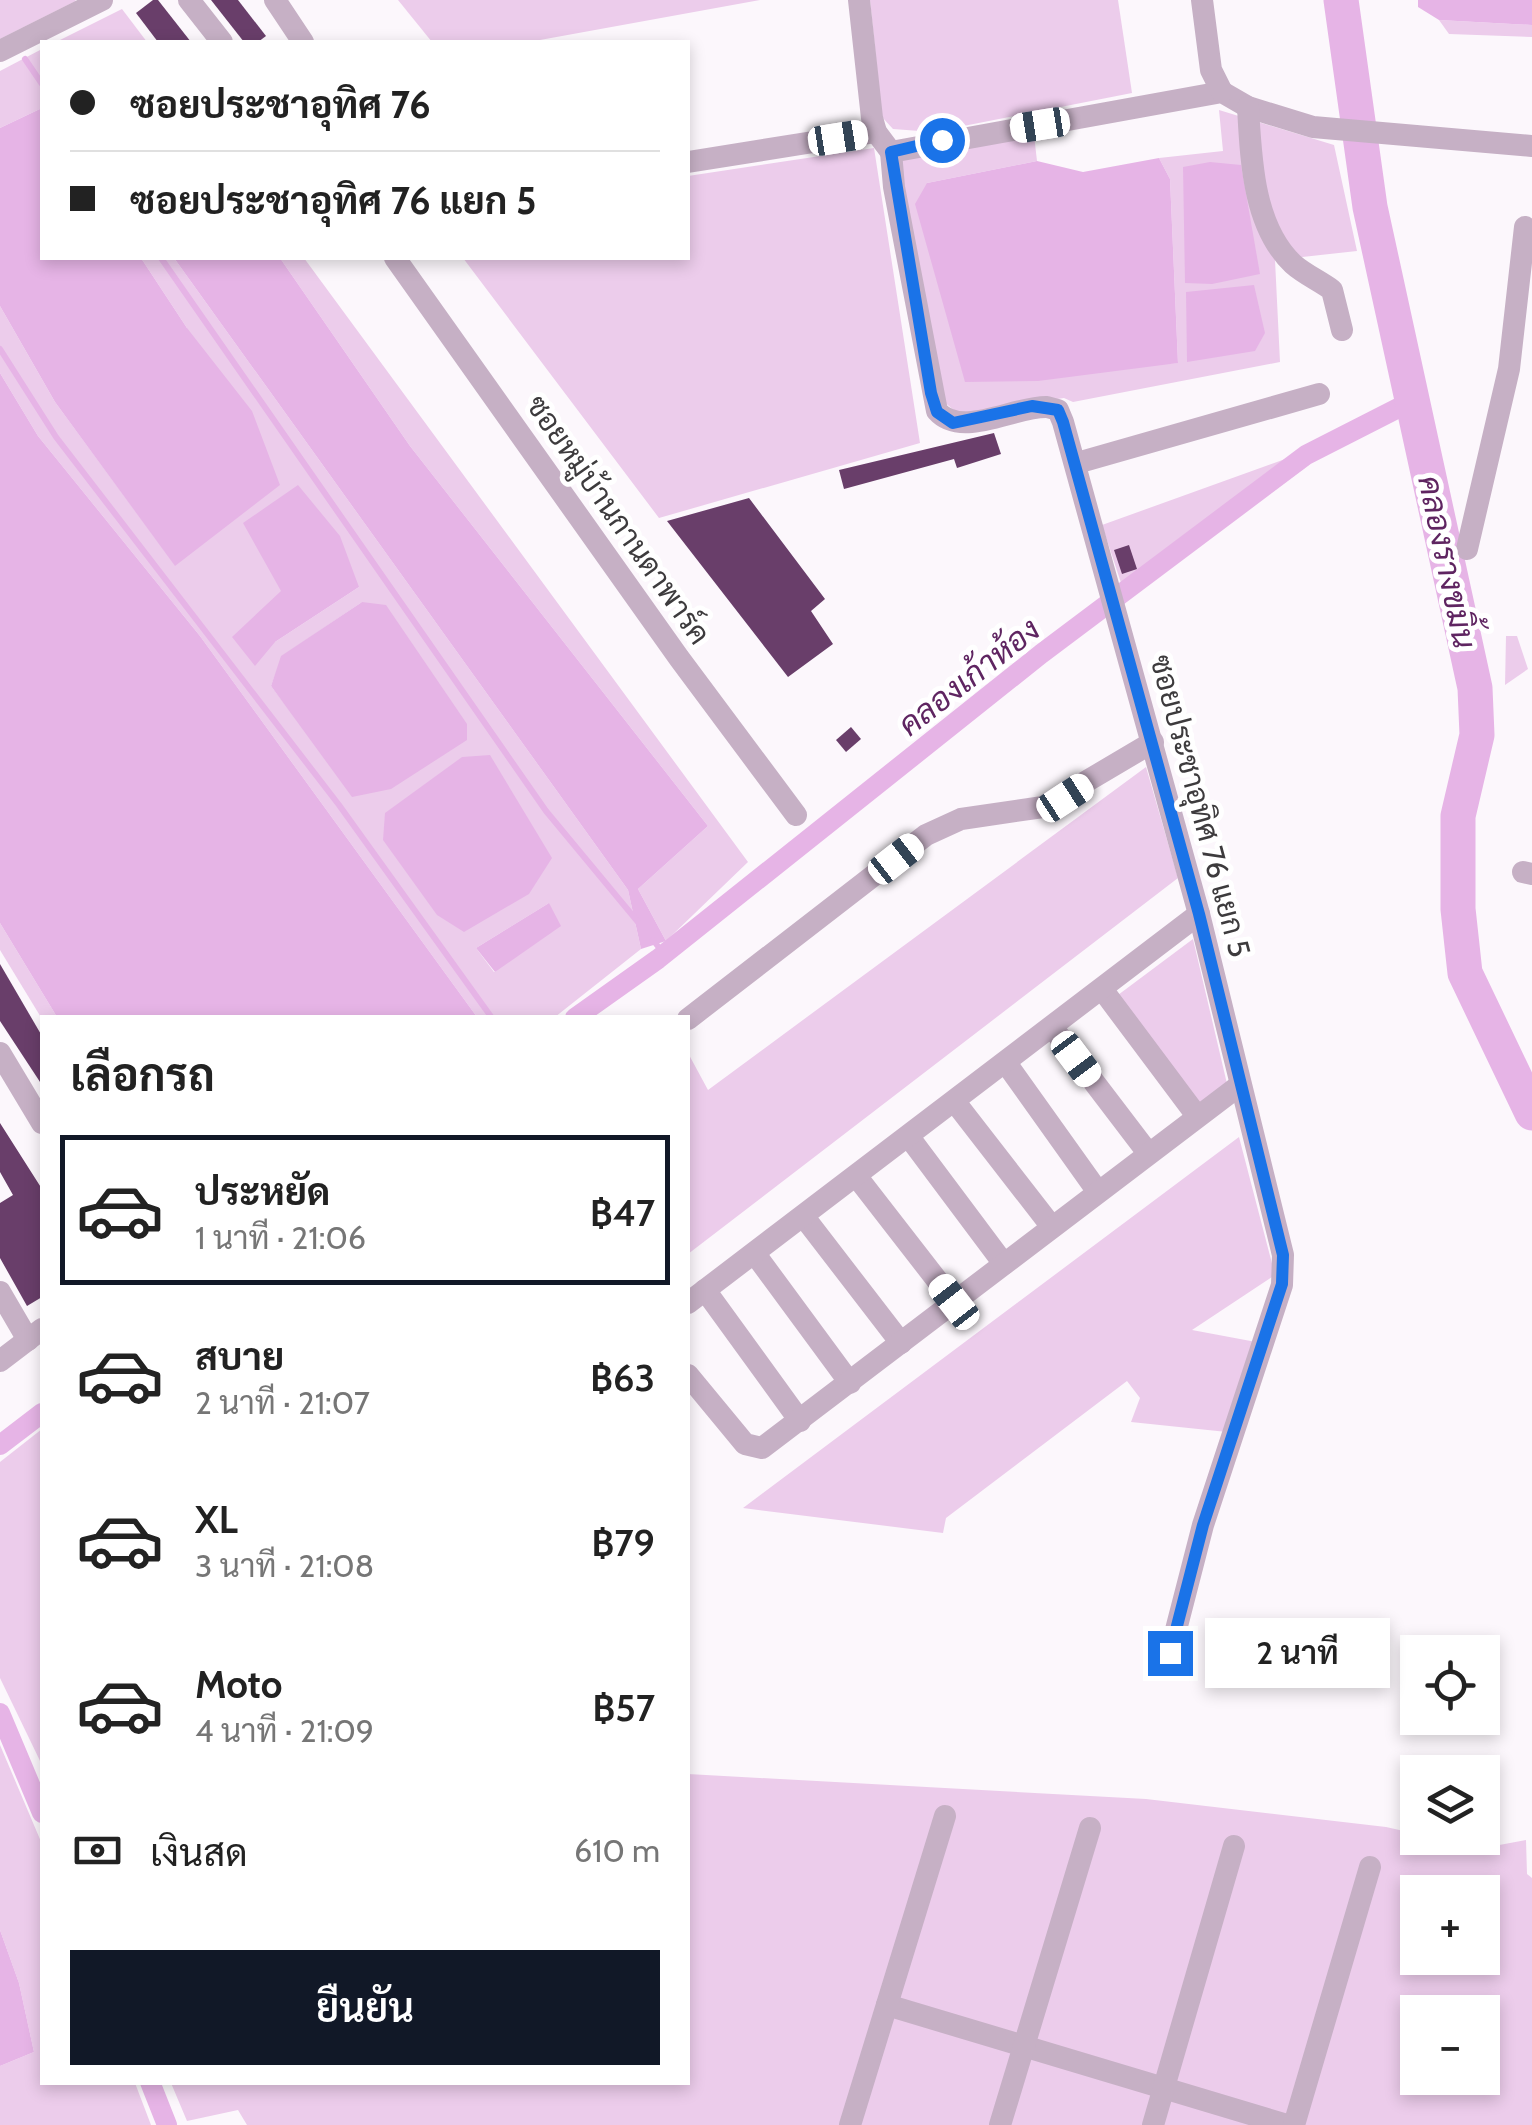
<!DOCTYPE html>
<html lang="th">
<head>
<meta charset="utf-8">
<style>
	:root { --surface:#fff; --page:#f2f2f2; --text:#222; --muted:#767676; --line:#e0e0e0; --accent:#111827 }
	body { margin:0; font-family:Cabin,Sarabun,sans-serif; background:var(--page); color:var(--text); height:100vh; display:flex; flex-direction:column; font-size:38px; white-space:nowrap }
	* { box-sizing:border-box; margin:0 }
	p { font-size:32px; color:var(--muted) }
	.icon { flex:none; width:55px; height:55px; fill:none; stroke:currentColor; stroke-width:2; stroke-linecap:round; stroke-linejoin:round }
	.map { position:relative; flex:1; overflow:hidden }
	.panel { position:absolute; left:40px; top:1015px; width:650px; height:1070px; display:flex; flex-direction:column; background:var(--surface); border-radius:0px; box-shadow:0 5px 15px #0003 }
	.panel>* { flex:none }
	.top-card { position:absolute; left:40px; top:40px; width:650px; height:220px; border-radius:0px; box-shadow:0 5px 15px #0003; display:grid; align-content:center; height:220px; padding:0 30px; background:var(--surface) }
	.buttons { position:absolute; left:1400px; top:1635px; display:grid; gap:20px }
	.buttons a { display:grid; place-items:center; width:100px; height:100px; border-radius:0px; background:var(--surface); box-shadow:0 5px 15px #0003; font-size:50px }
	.end { position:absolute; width:45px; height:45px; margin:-22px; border:12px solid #1a73e8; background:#fff; box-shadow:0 0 0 5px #fff }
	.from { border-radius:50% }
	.bubble { position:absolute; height:70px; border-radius:0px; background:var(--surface); box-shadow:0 5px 15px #0003; font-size:32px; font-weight:600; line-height:70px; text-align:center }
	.car { position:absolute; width:30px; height:60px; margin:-30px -15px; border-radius:12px; box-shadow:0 0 8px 2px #0007; background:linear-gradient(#fff 24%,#345 0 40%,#fff 0 76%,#345 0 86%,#fff 0) }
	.top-card b { display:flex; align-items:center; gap:35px; height:95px; font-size:38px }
	.top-card b+b { border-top:2px solid var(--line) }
	.top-card i { width:25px; height:25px; background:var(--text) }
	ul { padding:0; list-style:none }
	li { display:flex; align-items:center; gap:30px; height:150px; margin:0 20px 15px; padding:0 10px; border:5px solid transparent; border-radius:0px }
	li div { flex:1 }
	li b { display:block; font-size:38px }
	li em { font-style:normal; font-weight:600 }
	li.active { border-color:var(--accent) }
	li>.icon { width:90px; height:90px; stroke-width:1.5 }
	h2 { padding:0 30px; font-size:45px; line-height:120px }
	.pay { display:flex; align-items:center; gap:25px; height:110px; padding:0 30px; font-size:38px }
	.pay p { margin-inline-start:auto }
	.button { display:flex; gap:20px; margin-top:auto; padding:20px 30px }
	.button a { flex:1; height:115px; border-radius:0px; background:var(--accent); color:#fff; font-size:40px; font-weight:600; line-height:115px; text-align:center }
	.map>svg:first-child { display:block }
	.green { fill:#eccceb; fill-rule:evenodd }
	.water { fill:#e6b4e6 }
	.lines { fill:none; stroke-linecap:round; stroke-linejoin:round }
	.stream { stroke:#e6b4e6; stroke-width:6 }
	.canal { stroke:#e6b4e6; stroke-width:20 }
	.river { stroke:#e6b4e6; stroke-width:35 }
	.building { fill:#693e6a }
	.minor { stroke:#c6b0c5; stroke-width:22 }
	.route { stroke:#1a73e8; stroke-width:12 }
	.labels { text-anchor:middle; stroke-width:10; stroke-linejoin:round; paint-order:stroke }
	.street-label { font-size:30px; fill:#3d3b3d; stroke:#fff }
	.water-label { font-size:32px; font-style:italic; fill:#5f2561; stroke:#fff }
</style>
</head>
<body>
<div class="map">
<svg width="1532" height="2125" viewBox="0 0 1532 2125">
	<rect width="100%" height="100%" fill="#fcf7fc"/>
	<g class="green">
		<polygon points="0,0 75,0 76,1 0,39"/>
		<polygon points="398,0 760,0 529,42 432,42"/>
		<polygon points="870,0 1118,0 1132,93 933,132 893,129 882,117"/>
		<polygon points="122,9 147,42 56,42"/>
		<polygon points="1439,20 1532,25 1532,37 1449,34"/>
		<polygon points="42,49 42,108 0,128 0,71"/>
		<polygon points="1219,110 1334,145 1357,251 1275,260 1280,362 1073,402 1064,398 969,412 955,411 938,397 900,159 1034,135 1037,161 927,183 1136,365 1178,363 1170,179 1159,158 1223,151"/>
		<polygon points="874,148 920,443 659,518 463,258 688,258 688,176"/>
		<path d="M 141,258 L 174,258 L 628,890 L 641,949 L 555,1017 L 477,1017 L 200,636 L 38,436 L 0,373 L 0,306 L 55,402 L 175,565 L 187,328 ZM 359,587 L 275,642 L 282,591 ZM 362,602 L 300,724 L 271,686 L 282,656 ZM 549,903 L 495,972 L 494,972 L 476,948 Z"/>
		<polygon points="280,258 304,258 748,862 666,941 638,889 708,826 410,446"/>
		<polygon points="1288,458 1283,465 1124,592 1102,525"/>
		<polygon points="1506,636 1517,636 1528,669 1505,685"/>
		<polygon points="1146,767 1178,878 688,1254 688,1053 708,1090"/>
		<polygon points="0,923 57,1017 42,1019 0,950"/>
		<polygon points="1193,939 1228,1088 1200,1108 1118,995"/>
		<polygon points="1239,1137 1275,1275 1192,1330 1256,1342 1227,1432 1131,1422 1140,1398 1127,1381 946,1518 943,1533 743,1508"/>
		<polygon points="42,1429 42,1765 0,1678 0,1462"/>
		<polygon points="0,1745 42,1844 42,2082 135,2083 151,2125 0,2125 0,2066 34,2052 19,1983 0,1930"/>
		<path d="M 688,1774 L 1146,1799 L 1386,1827 L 1417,1834 L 1418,1838 L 1494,1846 L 1526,1840 L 1527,1874 L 1532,1878 L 1532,2125 L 247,2125 L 238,2110 L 187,2121 L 171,2083 L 688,2082 ZM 1418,1892 L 1482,1892 L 1482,1958 L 1418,1958 ZM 1418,2012 L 1482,2012 L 1482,2078 L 1418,2078 Z"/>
	</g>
	<g class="water">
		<polygon points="1418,0 1532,0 1532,25 1439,20 1418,7"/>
		<polygon points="42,108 42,258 141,258 187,328 252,411 280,485 175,566 55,402 0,306 0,128"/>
		<polygon points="1159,158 1170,179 1178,363 1038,381 965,382 915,204 927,183 1037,161 1083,172"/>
		<polygon points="1210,162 1241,165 1260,274 1212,284 1185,283 1183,167"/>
		<polygon points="174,258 280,258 410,446 708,826 638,889 666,941 641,949 628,890"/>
		<polygon points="1254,285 1265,333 1255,351 1187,362 1186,292"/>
		<polygon points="0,373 38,436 200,636 477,1017 57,1017 0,923"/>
		<polygon points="298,485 340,536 359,587 275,642 255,666 232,637 281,591 243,523"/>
		<polygon points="362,602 386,605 467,724 467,740 391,789 352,797 271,686 281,656"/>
		<polygon points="490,755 552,858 529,894 464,932 437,915 383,840 385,813 462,757"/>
		<polygon points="549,903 561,926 495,972 476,948"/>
		<polygon points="0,1930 19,1983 34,2052 0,2066"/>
	</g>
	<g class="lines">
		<g class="stream">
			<polyline points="25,59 42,84"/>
			<polyline points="161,258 546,811 638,922"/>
			<polyline points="0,349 56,437 339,805 492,1018"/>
			<polyline points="653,940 664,954"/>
		</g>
		<g class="canal">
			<polyline points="575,1018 658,959 1041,654 1306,455 1412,401"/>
			<polyline points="0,1445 42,1413"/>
			<polyline points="0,1713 42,1813"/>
			<polyline points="150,2082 167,2125"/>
		</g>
		<polyline class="river" points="1341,0 1370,207 1475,688 1477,735 1458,816 1458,909 1465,973 1532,1113"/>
	</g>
	<g class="building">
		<polygon points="153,0 158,0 191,42 158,42 136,13"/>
		<polygon points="211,0 238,0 266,36 258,42 244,42"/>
		<polygon points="994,433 1001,454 957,468 954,459 844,489 839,470"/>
		<polygon points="749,498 825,599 811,611 833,644 788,677 667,521"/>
		<polygon points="1129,545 1137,569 1122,574 1114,550"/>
		<polygon points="851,727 861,739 846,752 836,740"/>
		<polygon points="0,964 42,1036 42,1085 0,1021"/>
		<polygon points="0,1123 42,1189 42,1297 27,1306 0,1258 0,1203 13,1195 0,1172"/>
	</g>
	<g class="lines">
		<g class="minor">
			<polyline points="189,0 222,42"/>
			<polyline points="275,0 303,42"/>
			<polyline points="859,0 872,118 876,132 891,152 1222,92 1248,107 1313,127 1532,146"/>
			<polyline points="1202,0 1211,70 1222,92"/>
			<polyline points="0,51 102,0"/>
			<path d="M 1248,107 C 1251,159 1253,226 1293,264 C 1304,274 1320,281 1332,290 L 1342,330"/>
			<path d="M 891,152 L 894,187 L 937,411 C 962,439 1014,406 1047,407 L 1058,410 L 1063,422 L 1199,914 L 1283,1255 L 1282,1285 L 1203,1525 L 1170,1653"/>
			<polyline points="688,162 876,132"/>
			<polyline points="395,258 679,658 796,815"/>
			<polyline points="1077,463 1319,394"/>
			<polyline points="1467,549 1509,369 1525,227"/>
			<polyline points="1523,872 1532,874"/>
			<polyline points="1102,989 1197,1116"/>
			<polyline points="688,1019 926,835 961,819 1043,807 1153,742"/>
			<polyline points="1052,1027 1148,1153"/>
			<polyline points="0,1053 42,1123"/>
			<polyline points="1006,1063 1098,1192"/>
			<polyline points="955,1102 1052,1227"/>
			<polyline points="909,1137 1004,1264"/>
			<polyline points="857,1177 954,1302"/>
			<polyline points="804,1217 901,1343"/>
			<polyline points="755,1254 850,1383"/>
			<polyline points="705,1290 800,1421"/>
			<polyline points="0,1292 28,1340"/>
			<polyline points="688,1303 1199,914"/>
			<polyline points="0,1361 42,1329"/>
			<polyline points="688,1375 745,1444 762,1448 1240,1085"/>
			<polyline points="887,2005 1287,2125"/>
			<polyline points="850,2125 945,1816"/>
			<polyline points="1000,2125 1090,1828"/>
			<polyline points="1153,2125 1234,1846"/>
			<polyline points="1294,2125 1370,1867"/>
		</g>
	</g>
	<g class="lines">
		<polyline class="route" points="942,140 891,152 931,393 937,412 953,423 1032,406 1058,410 1063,422 1199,914 1283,1255 1282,1284 1203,1525 1170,1653"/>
	</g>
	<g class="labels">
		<g class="street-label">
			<text transform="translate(618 520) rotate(55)" y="10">ซอยหมู่บ้านกานดาพาร์ค</text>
			<text transform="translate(1200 806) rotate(75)" y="10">ซอยประชาอุทิศ 76 แยก 5</text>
		</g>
		<g class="water-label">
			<text transform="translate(1447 562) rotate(78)" y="11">คลองรางขมิ้น</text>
			<text transform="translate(969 677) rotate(-38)" y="11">คลองเก้าห้อง</text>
		</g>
	</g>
</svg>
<div class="buttons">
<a><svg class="icon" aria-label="locate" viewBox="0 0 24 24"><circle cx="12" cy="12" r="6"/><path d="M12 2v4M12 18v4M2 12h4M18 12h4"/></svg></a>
<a><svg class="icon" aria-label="layers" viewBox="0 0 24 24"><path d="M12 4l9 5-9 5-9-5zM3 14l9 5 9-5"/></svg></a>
<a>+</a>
<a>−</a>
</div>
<i class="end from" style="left:942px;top:140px"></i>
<i class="end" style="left:1170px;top:1653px"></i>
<div class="bubble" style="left:1205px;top:1618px;width:185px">2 นาที</div>
<i class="car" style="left:1040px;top:125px;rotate:261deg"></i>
<i class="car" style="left:838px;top:138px;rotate:81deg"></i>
<i class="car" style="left:1065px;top:798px;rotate:57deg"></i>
<i class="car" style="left:896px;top:859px;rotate:52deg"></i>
<i class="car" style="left:1076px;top:1059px;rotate:143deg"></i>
<i class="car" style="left:954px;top:1302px;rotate:322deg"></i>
<div class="top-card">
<b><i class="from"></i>ซอยประชาอุทิศ 76</b>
<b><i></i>ซอยประชาอุทิศ 76 แยก 5</b>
</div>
<section class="panel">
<h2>เลือกรถ</h2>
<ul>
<li class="active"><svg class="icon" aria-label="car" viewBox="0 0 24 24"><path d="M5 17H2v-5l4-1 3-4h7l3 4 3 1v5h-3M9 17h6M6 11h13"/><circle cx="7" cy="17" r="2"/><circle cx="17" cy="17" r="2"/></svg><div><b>ประหยัด</b><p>1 นาที · 21:06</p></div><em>฿47</em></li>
<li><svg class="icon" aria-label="car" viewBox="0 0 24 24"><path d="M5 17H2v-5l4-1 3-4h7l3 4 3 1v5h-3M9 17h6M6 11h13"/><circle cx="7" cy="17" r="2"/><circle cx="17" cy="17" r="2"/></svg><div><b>สบาย</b><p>2 นาที · 21:07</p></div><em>฿63</em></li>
<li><svg class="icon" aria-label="car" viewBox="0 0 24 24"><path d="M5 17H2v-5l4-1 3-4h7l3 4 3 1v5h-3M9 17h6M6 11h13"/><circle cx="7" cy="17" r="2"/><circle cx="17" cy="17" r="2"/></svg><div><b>XL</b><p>3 นาที · 21:08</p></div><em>฿79</em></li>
<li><svg class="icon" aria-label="car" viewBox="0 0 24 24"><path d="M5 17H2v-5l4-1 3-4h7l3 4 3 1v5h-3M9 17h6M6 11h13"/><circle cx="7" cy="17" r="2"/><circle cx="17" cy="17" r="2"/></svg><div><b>Moto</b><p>4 นาที · 21:09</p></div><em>฿57</em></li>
</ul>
<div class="pay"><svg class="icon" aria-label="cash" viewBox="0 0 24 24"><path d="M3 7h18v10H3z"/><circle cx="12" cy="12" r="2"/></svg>เงินสด<p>610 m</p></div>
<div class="button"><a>ยืนยัน</a></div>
</section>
</div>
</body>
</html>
